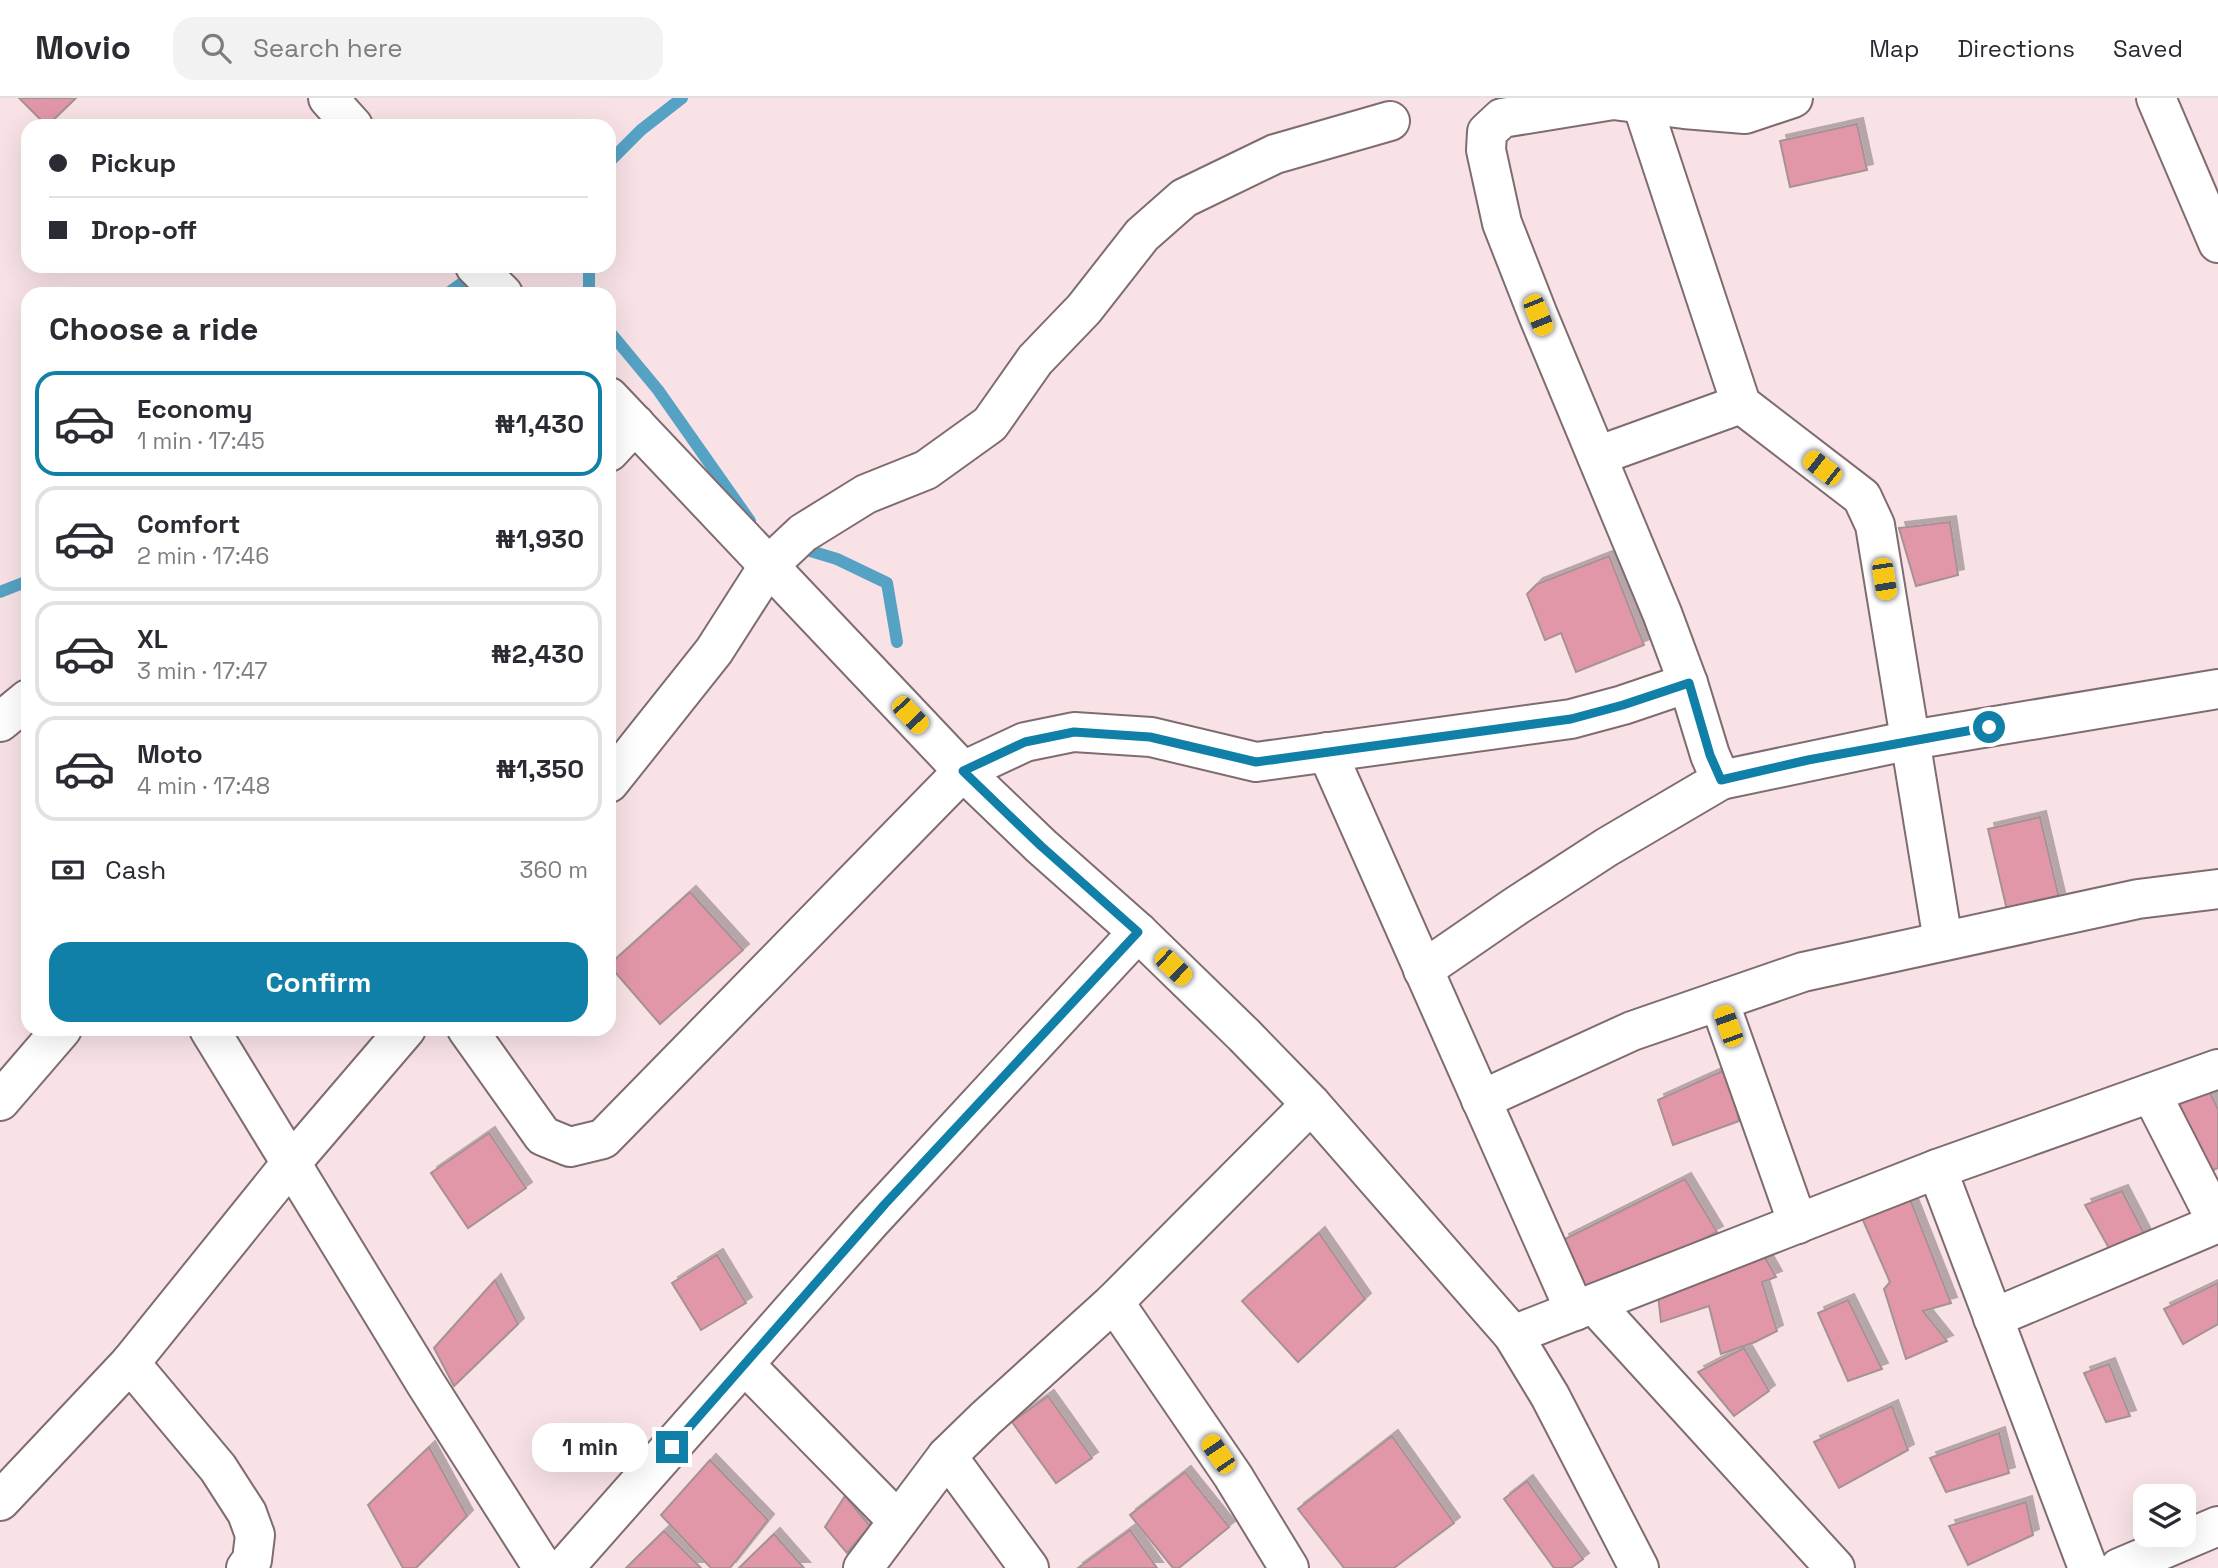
<!DOCTYPE html>
<html lang="en">
<head>
<meta charset="utf-8">
<style>
	:root { --surface:#fff; --page:#f2f2f3; --text:#2b2b33; --muted:#7c7c81; --line:#e1e1e2; --accent:#1180a8 }
	body { margin:0; font-family:"Space Grotesk",sans-serif; background:var(--page); color:var(--text); height:100vh; display:flex; flex-direction:column; font-size:26px; white-space:nowrap }
	* { box-sizing:border-box; margin:0 }
	p { font-size:23px; color:var(--muted) }
	.icon { flex:none; width:38px; height:38px; fill:none; stroke:currentColor; stroke-width:2; stroke-linecap:round; stroke-linejoin:round }
	.map { position:relative; flex:1; overflow:hidden }
	.panel { position:absolute; left:21px; top:189px; width:595px; height:749px; display:flex; flex-direction:column; background:var(--surface); border-radius:21px; box-shadow:0 7px 28px #0002 }
	.panel>* { flex:none }
	.banner { position:absolute; left:21px; top:21px; width:595px; height:154px; border-radius:21px; box-shadow:0 7px 28px #0002; display:grid; align-content:center; height:154px; padding:0 28px; background:var(--surface) }
	.controls { position:absolute; left:2133px; top:1386px; display:grid; gap:14px }
	.controls a { display:grid; place-items:center; width:63px; height:63px; border-radius:14px; background:var(--surface); box-shadow:0 7px 28px #0002; font-size:35px }
	.end { position:absolute; width:32px; height:32px; margin:-16px; border:9px solid #1180a8; background:#fff; box-shadow:0 0 0 4px #fff }
	.from { border-radius:50% }
	.bubble { position:absolute; height:49px; border-radius:21px; background:var(--surface); box-shadow:0 7px 28px #0002; font-size:23px; font-weight:700; line-height:49px; text-align:center }
	.car { position:absolute; width:21px; height:42px; margin:-21px -10px; border-radius:9px; box-shadow:0 0 5px 2px #0007; background:linear-gradient(#f5c518 24%,#345 0 40%,#f5c518 0 76%,#345 0 86%,#f5c518 0) }
	.banner b { display:flex; align-items:center; gap:24px; height:66px; font-size:26px }
	.banner b+b { border-top:2px solid var(--line) }
	.banner i { width:18px; height:18px; background:var(--text) }
	ul { padding:0; list-style:none }
	li { display:flex; align-items:center; gap:21px; height:105px; margin:0 14px 10px; padding:0 14px; border:4px solid var(--line); border-radius:21px }
	li div { flex:1 }
	li b { display:block; font-size:26px }
	li em { font-style:normal; font-weight:700 }
	li.current { border-color:var(--accent) }
	li>.icon { width:63px; height:63px; stroke-width:1.5 }
	h2 { padding:0 28px; font-size:32px; line-height:84px }
	.pay { display:flex; align-items:center; gap:18px; height:77px; padding:0 28px; font-size:26px }
	.pay p { margin-inline-start:auto }
	.primary-button { display:flex; gap:14px; margin-top:auto; padding:14px 28px }
	.primary-button a { flex:1; height:80px; border-radius:21px; background:var(--accent); color:#fff; font-size:28px; font-weight:700; line-height:80px; text-align:center }
	header { display:flex; align-items:center; gap:42px; box-sizing:border-box; height:98px; padding:0 35px; background:var(--surface); border-bottom:2px solid var(--line) }
	header strong { font-size:33px }
	nav { display:flex; gap:38px; margin-inline-start:auto; font-size:24px }
	.search { width:490px; height:63px; background:var(--page); display:flex; align-items:center; gap:18px; box-sizing:border-box; padding:0 24px; border-radius:21px; color:var(--muted); font-size:26px }
	.map>svg:first-child { display:block }
	.lines { fill:none; stroke-linecap:round; stroke-linejoin:round }
	.stream { stroke:#56a2c5; stroke-width:12 }
	.building { fill:#e197a8; stroke:#a69195; stroke-width:2; filter:url(#shadow) }
	.minor-casing { stroke:#7f6c70; stroke-width:42 }
	.tertiary-casing { stroke:#7f6c70; stroke-width:42 }
	.minor { stroke:#fff; stroke-width:38 }
	.tertiary { stroke:#fff; stroke-width:38 }
	.route { stroke:#1180a8; stroke-width:9 }
</style>
</head>
<body>
<header>
<strong>Movio</strong>
<div class="search"><svg class="icon" aria-label="search" viewBox="0 0 24 24"><circle cx="10" cy="10" r="6"/><path d="M15 15l6 6"/></svg>Search here</div>
<nav><a>Map</a><a>Directions</a><a>Saved</a></nav>
</header>
<div class="map">
<svg width="2218" height="1470" viewBox="0 0 2218 1470">
	<defs>
		<filter id="shadow"><feDropShadow dx="6" dy="-6" stdDeviation="0" flood-color="#0004"/></filter>
	</defs>
	<rect width="100%" height="100%" fill="#f8e2e6"/>
	<g class="lines">
		<g class="stream">
			<polyline points="609,64 641,32 682,0"/>
			<polyline points="447,196 475,176"/>
			<polyline points="589,196 589,168"/>
			<polyline points="609,233 658,292 750,423"/>
			<polyline points="797,449 837,461 887,485 897,544"/>
			<polyline points="0,494 28,483"/>
		</g>
	</g>
	<g class="building">
		<polygon points="19,0 76,0 47,28"/>
		<polygon points="1857,26 1867,72 1790,89 1780,43"/>
		<polygon points="1950,424 1958,477 1916,488 1899,430"/>
		<polygon points="1609,458 1644,547 1576,574 1561,535 1545,542 1527,496 1537,486"/>
		<polygon points="2040,719 2059,800 2007,812 1988,731"/>
		<polygon points="690,794 743,852 660,926 609,867"/>
		<polygon points="1727,971 1739,1023 1673,1047 1658,1002"/>
		<polygon points="2208,991 2218,1011 2218,1070 2211,1073 2174,1006"/>
		<polygon points="489,1035 526,1090 468,1130 431,1075"/>
		<polygon points="1685,1081 1717,1134 1587,1199 1563,1142"/>
		<polygon points="2122,1093 2149,1145 2115,1161 2085,1107"/>
		<polygon points="1910,1101 1951,1205 1923,1213 1947,1243 1906,1261 1884,1191 1890,1184 1862,1120"/>
		<polygon points="1319,1135 1365,1201 1298,1264 1242,1203"/>
		<polygon points="1763,1156 1776,1179 1762,1184 1777,1233 1755,1244 1721,1256 1709,1208 1661,1224 1658,1197"/>
		<polygon points="717,1157 746,1205 701,1232 672,1185"/>
		<polygon points="495,1182 518,1226 454,1288 434,1250"/>
		<polygon points="2218,1185 2218,1226 2183,1246 2164,1211"/>
		<polygon points="1848,1202 1882,1271 1848,1283 1818,1215"/>
		<polygon points="1744,1250 1769,1293 1734,1318 1698,1274"/>
		<polygon points="2109,1266 2130,1318 2106,1324 2084,1275"/>
		<polygon points="1048,1298 1092,1360 1056,1385 1012,1324"/>
		<polygon points="1892,1308 1908,1352 1839,1390 1814,1344"/>
		<polygon points="1999,1335 2009,1375 1946,1394 1930,1360"/>
		<polygon points="1392,1338 1454,1425 1394,1470 1344,1470 1298,1411"/>
		<polygon points="429,1349 467,1418 416,1470 403,1470 368,1407"/>
		<polygon points="710,1362 768,1422 730,1470 711,1470 661,1417"/>
		<polygon points="1185,1374 1229,1429 1179,1470 1173,1470 1130,1417"/>
		<polygon points="1527,1383 1583,1461 1571,1470 1554,1470 1504,1401"/>
		<polygon points="845,1398 870,1428 847,1455 825,1429"/>
		<polygon points="2026,1404 2033,1437 1968,1467 1949,1428"/>
		<polygon points="1130,1432 1157,1470 1078,1470"/>
		<polygon points="664,1433 701,1470 626,1470"/>
		<polygon points="774,1436 804,1470 739,1470"/>
	</g>
	<g class="lines">
		<g class="minor-casing">
			<g id="minor">
				<polyline points="2156,0 2218,145"/>
				<polyline points="1642,6 1741,306 1862,399 1875,427 1943,843"/>
				<polyline points="609,354 635,326"/>
				<polyline points="1597,358 1741,306"/>
				<polyline points="0,624 28,601"/>
				<polyline points="1327,654 1575,1213"/>
				<polyline points="1721,682 1710,657 1688,585 1662,515 1538,217 1502,125 1486,52 1487,34 1502,20 1613,2 1684,11 1745,16 1793,0"/>
				<polyline points="609,685 714,553 769,467 803,435 866,396 926,372 990,326 1035,262 1084,211 1142,137 1184,100 1275,56 1390,23"/>
				<polyline points="1423,872 1516,808 1607,749 1721,682 1911,642 2218,591"/>
				<polyline points="1719,903 1798,1126"/>
				<polyline points="209,931 426,1286 543,1470"/>
				<polyline points="467,931 543,1038 570,1049 603,1041 963,673 1025,644 1074,634 1151,639 1256,664 1571,621 1623,607 1688,585"/>
				<polyline points="2151,995 2218,1126"/>
				<polyline points="1481,1002 1632,933 1803,874 2138,801 2218,791"/>
				<polyline points="0,1003 62,931"/>
				<polyline points="1937,1071 2088,1470"/>
				<polyline points="1114,1204 1233,1378 1289,1470"/>
				<polyline points="1594,1206 1835,1470"/>
				<polyline points="1993,1220 2218,1125"/>
				<polyline points="1513,1237 1937,1071 2218,971"/>
				<polyline points="745,1267 897,1422"/>
				<polyline points="947,1358 1029,1470"/>
				<polyline points="0,1403 130,1265"/>
				<polyline points="246,1470 252,1462 255,1437 247,1415 218,1370 130,1265 292,1064 406,931"/>
				<polyline points="564,1470 870,1124 1138,834"/>
				<polyline points="863,1470 947,1358 985,1321 1114,1204 1311,1006"/>
				<polyline points="2119,1470 2218,1428"/>
			</g>
		</g>
		<g class="tertiary-casing">
			<g id="tertiary">
				<polyline points="328,0 353,28"/>
				<polyline points="475,168 503,196"/>
				<polyline points="609,299 963,673 1041,748 1138,834 1244,937 1311,1006 1513,1237 1550,1298 1639,1470"/>
			</g>
		</g>
		<use href="#minor" class="minor"/>
		<use href="#tertiary" class="tertiary"/>
	</g>
	<g class="lines">
		<polyline class="route" points="672,1349 885,1106 1138,834 1041,748 963,673 1025,644 1074,634 1150,639 1256,664 1571,621 1623,607 1689,585 1710,657 1721,682 1808,662 1989,629"/>
	</g>
</svg>
<div class="controls">
<a><svg class="icon" aria-label="layers" viewBox="0 0 24 24"><path d="M12 4l9 5-9 5-9-5zM3 14l9 5 9-5"/></svg></a>
</div>
<i class="end from" style="left:1989px;top:629px"></i>
<i class="end" style="left:672px;top:1349px"></i>
<div class="bubble" style="left:532px;top:1325px;width:116px">1 min</div>
<i class="car" style="left:1538px;top:217px;rotate:158deg"></i>
<i class="car" style="left:1822px;top:370px;rotate:308deg"></i>
<i class="car" style="left:1884px;top:481px;rotate:171deg"></i>
<i class="car" style="left:910px;top:617px;rotate:137deg"></i>
<i class="car" style="left:1173px;top:869px;rotate:134deg"></i>
<i class="car" style="left:1728px;top:928px;rotate:340deg"></i>
<i class="car" style="left:1218px;top:1356px;rotate:326deg"></i>
<div class="banner">
<b><i class="from"></i>Pickup</b>
<b><i></i>Drop-off</b>
</div>
<section class="panel">
<h2>Choose a ride</h2>
<ul>
<li class="current"><svg class="icon" aria-label="car" viewBox="0 0 24 24"><path d="M5 17H2v-5l4-1 3-4h7l3 4 3 1v5h-3M9 17h6M6 11h13"/><circle cx="7" cy="17" r="2"/><circle cx="17" cy="17" r="2"/></svg><div><b>Economy</b><p>1 min · 17:45</p></div><em>₦1,430</em></li>
<li><svg class="icon" aria-label="car" viewBox="0 0 24 24"><path d="M5 17H2v-5l4-1 3-4h7l3 4 3 1v5h-3M9 17h6M6 11h13"/><circle cx="7" cy="17" r="2"/><circle cx="17" cy="17" r="2"/></svg><div><b>Comfort</b><p>2 min · 17:46</p></div><em>₦1,930</em></li>
<li><svg class="icon" aria-label="car" viewBox="0 0 24 24"><path d="M5 17H2v-5l4-1 3-4h7l3 4 3 1v5h-3M9 17h6M6 11h13"/><circle cx="7" cy="17" r="2"/><circle cx="17" cy="17" r="2"/></svg><div><b>XL</b><p>3 min · 17:47</p></div><em>₦2,430</em></li>
<li><svg class="icon" aria-label="car" viewBox="0 0 24 24"><path d="M5 17H2v-5l4-1 3-4h7l3 4 3 1v5h-3M9 17h6M6 11h13"/><circle cx="7" cy="17" r="2"/><circle cx="17" cy="17" r="2"/></svg><div><b>Moto</b><p>4 min · 17:48</p></div><em>₦1,350</em></li>
</ul>
<div class="pay"><svg class="icon" aria-label="cash" viewBox="0 0 24 24"><path d="M3 7h18v10H3z"/><circle cx="12" cy="12" r="2"/></svg>Cash<p>360 m</p></div>
<div class="primary-button"><a>Confirm</a></div>
</section>
</div>
</body>
</html>
